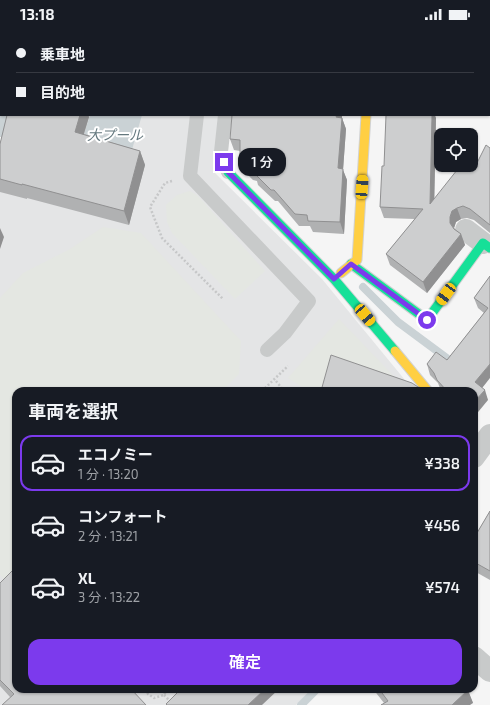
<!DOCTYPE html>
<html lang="ja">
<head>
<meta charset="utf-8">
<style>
	:root { --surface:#171b24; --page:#20242c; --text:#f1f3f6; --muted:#9ea1a6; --line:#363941; --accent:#7c3aed }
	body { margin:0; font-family:"Exo 2","Noto Sans JP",sans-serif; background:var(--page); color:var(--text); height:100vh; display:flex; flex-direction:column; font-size:15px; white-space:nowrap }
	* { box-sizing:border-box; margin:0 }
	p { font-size:13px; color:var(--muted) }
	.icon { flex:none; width:22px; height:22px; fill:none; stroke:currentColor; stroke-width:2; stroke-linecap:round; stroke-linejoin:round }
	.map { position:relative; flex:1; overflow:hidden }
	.drawer { position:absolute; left:12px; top:359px; width:466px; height:306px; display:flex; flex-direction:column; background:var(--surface); border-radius:12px; box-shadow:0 1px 3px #0004 }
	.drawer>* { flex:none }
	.top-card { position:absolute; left:0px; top:0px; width:490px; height:88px; box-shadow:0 1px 3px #0004; display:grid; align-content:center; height:88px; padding:0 16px; background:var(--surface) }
	.tools { position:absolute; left:434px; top:100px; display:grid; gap:8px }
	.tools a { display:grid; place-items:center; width:44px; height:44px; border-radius:8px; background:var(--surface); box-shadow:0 1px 3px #0004; font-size:20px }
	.end { position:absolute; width:18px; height:18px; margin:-9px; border:5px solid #7c3aed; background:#fff; box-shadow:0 0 0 2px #fff }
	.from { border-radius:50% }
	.bubble { position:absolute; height:28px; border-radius:12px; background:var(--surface); box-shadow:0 1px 3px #0004; font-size:13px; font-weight:600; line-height:28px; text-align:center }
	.car { position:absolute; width:12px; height:24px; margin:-12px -6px; border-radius:5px; box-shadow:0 0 3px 1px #0007; background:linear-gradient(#f5c518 24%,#345 0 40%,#f5c518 0 76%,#345 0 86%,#f5c518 0) }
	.top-card b { display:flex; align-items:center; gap:14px; height:38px; font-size:15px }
	.top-card b+b { border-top:1px solid var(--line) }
	.top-card i { width:10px; height:10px; background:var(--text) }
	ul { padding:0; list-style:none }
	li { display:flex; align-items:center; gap:12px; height:56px; margin:0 8px 6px; padding:0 8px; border:2px solid transparent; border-radius:12px }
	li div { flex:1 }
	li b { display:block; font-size:15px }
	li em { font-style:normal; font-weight:600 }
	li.current { border-color:var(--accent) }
	li>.icon { width:36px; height:36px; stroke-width:1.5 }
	h2 { padding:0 16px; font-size:18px; line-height:48px }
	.action { display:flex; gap:8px; margin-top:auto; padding:8px 16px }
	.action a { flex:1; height:46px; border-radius:12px; background:var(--accent); color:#fff; font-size:16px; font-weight:600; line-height:46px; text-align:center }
	.status { display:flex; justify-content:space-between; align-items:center; height:28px; padding:0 20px; background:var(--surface); direction:ltr }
	.status svg { height:11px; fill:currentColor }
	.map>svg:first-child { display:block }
	.built { fill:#e4e5e6 }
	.green { fill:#e4e7e2 }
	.water { fill:#cad2d5 }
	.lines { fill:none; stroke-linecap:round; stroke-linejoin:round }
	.stream { stroke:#cad2d5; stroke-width:8 }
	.fast-casing { stroke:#d1d2d3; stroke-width:11 }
	.slow-casing { stroke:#d1d2d3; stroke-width:11 }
	.path { stroke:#c6c7c8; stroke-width:2.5; stroke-dasharray:2 2; stroke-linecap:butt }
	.lane { stroke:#c8caca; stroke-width:14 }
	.street { stroke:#c8caca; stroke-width:22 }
	.fast { stroke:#16e098; stroke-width:9 }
	.slow { stroke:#ffcf43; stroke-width:9 }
	.wall { fill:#b0b1b2 }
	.shaded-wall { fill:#909091 }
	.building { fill:#cdcecf; stroke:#909091 }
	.route { stroke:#7c3aed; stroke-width:5 }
	.labels { text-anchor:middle; stroke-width:4; stroke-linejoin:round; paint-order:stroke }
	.water-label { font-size:14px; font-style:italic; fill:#64787e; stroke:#fff }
</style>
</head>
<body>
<div class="status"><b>13:18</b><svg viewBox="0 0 49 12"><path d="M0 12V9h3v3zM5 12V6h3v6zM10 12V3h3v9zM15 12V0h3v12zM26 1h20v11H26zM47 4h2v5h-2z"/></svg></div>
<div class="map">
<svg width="490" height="677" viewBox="0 0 490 677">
	<rect width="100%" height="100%" fill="#f5f5f5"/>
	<polygon class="built" points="76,87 219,87 214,144 322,251 414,363 16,363 16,661 312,661 296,677 0,677 0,130"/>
	<g class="green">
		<polygon points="190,163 198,168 265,243 235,271 172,205 167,194 166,177 177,167"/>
		<polygon points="103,199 141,205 241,313 239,346 222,363 16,363 16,542 5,552 0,547 0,270 23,245 70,221"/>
		<polygon points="339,291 408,363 309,363 288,350"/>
	</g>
	<polygon class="water" points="90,87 142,87 129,132 80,118"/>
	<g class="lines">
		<g class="stream">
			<polyline points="23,1 24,0"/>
			<polyline points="0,105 4,87"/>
			<polyline points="363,259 398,294 456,337"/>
			<polyline points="301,677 317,661"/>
		</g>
		<g class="fast-casing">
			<g id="fast">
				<polyline points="228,144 334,251 395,323"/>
				<polyline points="351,236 427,292 483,215 490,220"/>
			</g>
		</g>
		<g class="slow-casing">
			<g id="slow">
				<polyline points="341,245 357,232 366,87"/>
				<polyline points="395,323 428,363"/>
			</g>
		</g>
		<g class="path">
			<polyline points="172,153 165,155 150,179 162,210 223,271"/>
			<polyline points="276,353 284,363"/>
			<polyline points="262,363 288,338"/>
			<polyline points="146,661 148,666 154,670 164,667 167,661"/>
			<polyline points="164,667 174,677"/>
		</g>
		<g class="lane">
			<polyline points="206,1 206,0"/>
			<polyline points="236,1 236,0"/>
			<polyline points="197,87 190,148 309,273 285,305 267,322"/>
			<polyline points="225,87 221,124 228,144"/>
		</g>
		<g class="street">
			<polyline points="372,1 372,0"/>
			<polyline points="466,202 483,215"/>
			<polyline points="474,429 490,407"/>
			<polyline points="474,629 490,643"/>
		</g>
		<use href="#fast" class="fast"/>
		<use href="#slow" class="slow"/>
	</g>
	<g class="wall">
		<polygon points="7,87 88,87 89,89 84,106 140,123 145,137 129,197 27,170 27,171 0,164 0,116"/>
		<polygon points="342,87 342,90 346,101 343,142 347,152 344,206 313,204 310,198 299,198 278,173 275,173 258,157 257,153 253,152 248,147 247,142 244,140 240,129 240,123 234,122 230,111"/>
		<polygon points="436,90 434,171 475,139 490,120 490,205 474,192 467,190 461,191 456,194 454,200 461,206 465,217 427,265 390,237 386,226 415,191 384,190 380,179 384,138"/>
		<polygon points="490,248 482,360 488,372 474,363 441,363 438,355 430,347 427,336 447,332 484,285 478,280 474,270"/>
		<polygon points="490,483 490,552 474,543 474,510"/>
		<polygon points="0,555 131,661 10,669 0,658"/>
		<polygon points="373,661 467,661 473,675 384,675"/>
	</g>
	<g class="shaded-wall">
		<polygon points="178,0 185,0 185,1 177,1"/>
		<polygon points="80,87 88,87 89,89 80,118 75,104"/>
		<polygon points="337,87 342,87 341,101 336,89"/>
		<polygon points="432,87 435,87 436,90 434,188 430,176"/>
		<polygon points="342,90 346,101 343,142 347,152 344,206 340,194 338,140"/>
		<polygon points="140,123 145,137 129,197 124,183"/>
		<polygon points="457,180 461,191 456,194 454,200 450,195 450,189 452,183"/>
		<polygon points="0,200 4,209 0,221"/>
		<polygon points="461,206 465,217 427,265 423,254"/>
		<polygon points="490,336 490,350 479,364 475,354"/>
		<polygon points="485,362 488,372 474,389 474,374"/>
		<polygon points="265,661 279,661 262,677 248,677"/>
		<polygon points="468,662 473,675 470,677 452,677"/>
	</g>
	<g class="building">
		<polygon points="94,0 178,0 177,1 94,1"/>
		<polygon points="249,0 347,0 346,1 249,1"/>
		<rect x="390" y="0" width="45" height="1"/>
		<polygon points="7,87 80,87 75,104 140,123 124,183 22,156 22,157 0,151 0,116"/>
		<polygon points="232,87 337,87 336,89 342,90 338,140 343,141 340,194 308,193 307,187 295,186 274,162 271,162 254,145 254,142 249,141 244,136 244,132 240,129 240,112 230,111"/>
		<polygon points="386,87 432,87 430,176 461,137 471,137 471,136 475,139 486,117 490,120 490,197 470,181 463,178 457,180 452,183 450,189 450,195 454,201 461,206 423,254 386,226 423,181 380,179 382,138 384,138"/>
		<polygon points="490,248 490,336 475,354 485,362 474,374 474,363 447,363 437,352 434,345 427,336 436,324 447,332 488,280 474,270"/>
		<polygon points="331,327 412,355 418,359 423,360 422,363 321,363"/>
		<polygon points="490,483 490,543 474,534 474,510"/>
		<polygon points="16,539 16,661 131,661 146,677 2,677 14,666 0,652 0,555"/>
		<polygon points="181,661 265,661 248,677 167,677 166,676"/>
		<polygon points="379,661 467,661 468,662 452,677 381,677 388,673"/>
	</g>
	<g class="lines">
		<polyline class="route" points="224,134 228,144 334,251 351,236 427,292"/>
	</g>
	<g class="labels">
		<g class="water-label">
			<text x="115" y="112">大プール</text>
		</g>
	</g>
</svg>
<div class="tools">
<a><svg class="icon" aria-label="locate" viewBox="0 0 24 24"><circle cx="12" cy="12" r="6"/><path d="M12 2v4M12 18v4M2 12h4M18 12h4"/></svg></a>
</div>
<i class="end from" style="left:427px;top:292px"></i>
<i class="end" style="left:224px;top:134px"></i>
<div class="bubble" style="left:238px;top:120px;width:48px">1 分</div>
<i class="car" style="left:362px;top:159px;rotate:4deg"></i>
<i class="car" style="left:446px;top:266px;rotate:216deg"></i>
<i class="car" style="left:365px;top:287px;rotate:140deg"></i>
<div class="top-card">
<b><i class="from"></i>乗車地</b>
<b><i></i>目的地</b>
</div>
<section class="drawer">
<h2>車両を選択</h2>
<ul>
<li class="current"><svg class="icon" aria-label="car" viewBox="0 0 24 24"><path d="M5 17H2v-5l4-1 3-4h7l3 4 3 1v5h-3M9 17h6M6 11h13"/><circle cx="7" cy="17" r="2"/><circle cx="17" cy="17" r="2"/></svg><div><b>エコノミー</b><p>1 分 · 13:20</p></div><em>¥338</em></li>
<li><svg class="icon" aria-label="car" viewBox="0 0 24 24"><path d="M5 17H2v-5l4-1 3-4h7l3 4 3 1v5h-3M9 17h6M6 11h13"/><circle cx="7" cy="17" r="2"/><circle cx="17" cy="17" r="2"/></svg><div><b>コンフォート</b><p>2 分 · 13:21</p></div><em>¥456</em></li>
<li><svg class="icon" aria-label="car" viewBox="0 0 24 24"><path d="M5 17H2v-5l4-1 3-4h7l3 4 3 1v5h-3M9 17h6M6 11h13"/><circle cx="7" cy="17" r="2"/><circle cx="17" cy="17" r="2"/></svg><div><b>XL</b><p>3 分 · 13:22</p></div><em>¥574</em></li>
</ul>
<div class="action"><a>確定</a></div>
</section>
</div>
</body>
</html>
